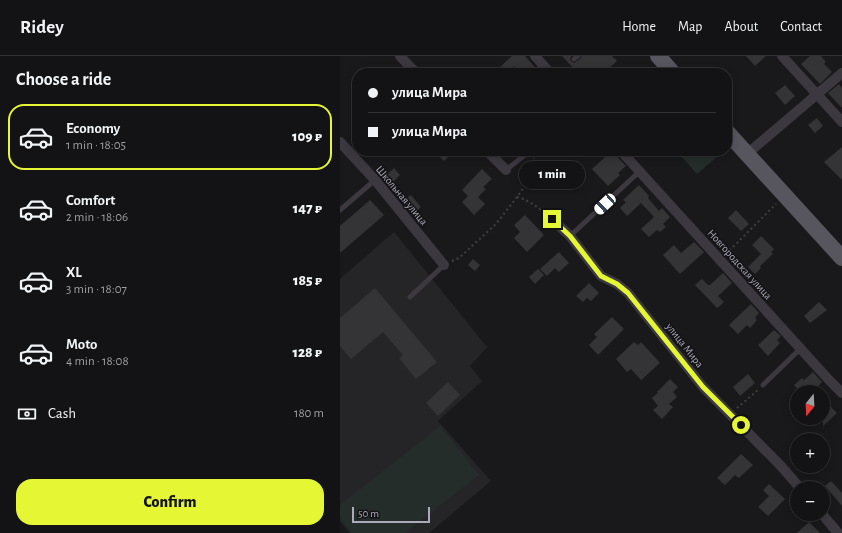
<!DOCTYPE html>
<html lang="en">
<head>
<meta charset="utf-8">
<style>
	:root { --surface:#131214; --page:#1c1b1d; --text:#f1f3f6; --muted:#9d9ea0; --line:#323234; --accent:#e4f634 }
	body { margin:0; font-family:"Alegreya Sans",sans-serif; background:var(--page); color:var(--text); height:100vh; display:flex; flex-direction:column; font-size:15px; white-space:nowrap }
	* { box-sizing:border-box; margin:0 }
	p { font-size:13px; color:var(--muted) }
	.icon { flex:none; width:22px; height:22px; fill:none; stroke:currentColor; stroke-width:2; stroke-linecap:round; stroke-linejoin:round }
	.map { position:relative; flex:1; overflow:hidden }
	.side { display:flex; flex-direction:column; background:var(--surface); width:340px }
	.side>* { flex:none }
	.hud { position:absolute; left:12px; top:12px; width:380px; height:88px; border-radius:16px; box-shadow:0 2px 10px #0003,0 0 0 1px var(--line); display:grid; align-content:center; height:88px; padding:0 16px; background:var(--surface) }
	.needle { width:26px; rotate:198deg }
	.controls { position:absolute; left:450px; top:329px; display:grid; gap:8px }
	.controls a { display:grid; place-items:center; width:40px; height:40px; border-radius:50%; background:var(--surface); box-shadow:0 2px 10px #0003,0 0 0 1px var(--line); font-size:20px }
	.scale { position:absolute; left:12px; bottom:10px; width:78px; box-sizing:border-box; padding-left:4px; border:2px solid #acaaba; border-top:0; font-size:11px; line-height:14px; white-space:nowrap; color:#acaaba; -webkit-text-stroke:3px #141315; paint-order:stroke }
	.end { position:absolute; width:18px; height:18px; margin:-9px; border:5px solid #e4f634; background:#111; box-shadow:0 0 0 2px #111 }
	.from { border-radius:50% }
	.bubble { position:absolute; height:28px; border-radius:14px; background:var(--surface); box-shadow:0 2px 10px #0003,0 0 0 1px var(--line); font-size:13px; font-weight:800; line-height:28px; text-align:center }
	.car { position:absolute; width:12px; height:24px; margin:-12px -6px; border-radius:5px; box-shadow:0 0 3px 1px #0007; background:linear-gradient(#fff 24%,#345 0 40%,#fff 0 76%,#345 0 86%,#fff 0) }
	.hud b { display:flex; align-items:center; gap:14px; height:38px; font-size:15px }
	.hud b+b { border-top:1px solid var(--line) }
	.hud i { width:10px; height:10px; background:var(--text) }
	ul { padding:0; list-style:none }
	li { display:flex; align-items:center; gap:12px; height:66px; margin:0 8px 6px; padding:0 8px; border:2px solid transparent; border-radius:16px }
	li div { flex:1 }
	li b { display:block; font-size:15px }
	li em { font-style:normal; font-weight:800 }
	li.current { border-color:var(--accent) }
	li>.icon { width:36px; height:36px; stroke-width:1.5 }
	h2 { padding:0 16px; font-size:18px; line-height:48px }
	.pay { display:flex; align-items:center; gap:10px; height:44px; padding:0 16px; font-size:15px }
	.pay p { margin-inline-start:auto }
	.cta { display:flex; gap:8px; margin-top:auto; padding:8px 16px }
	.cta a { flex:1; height:46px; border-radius:16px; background:var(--accent); color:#111; font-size:16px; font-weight:800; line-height:46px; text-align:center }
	header { display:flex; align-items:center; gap:24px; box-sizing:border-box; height:56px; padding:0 20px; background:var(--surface); border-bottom:1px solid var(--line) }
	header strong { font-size:19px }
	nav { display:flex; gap:22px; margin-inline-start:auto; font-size:14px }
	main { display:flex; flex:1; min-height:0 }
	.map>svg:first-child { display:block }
	.built { fill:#252427 }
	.green { fill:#242d29 }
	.building { fill:#343336 }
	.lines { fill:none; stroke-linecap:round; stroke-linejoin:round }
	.path { stroke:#403f46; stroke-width:2; stroke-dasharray:2 3; stroke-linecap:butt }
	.lane { stroke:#3b393f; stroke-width:5 }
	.street { stroke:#3b393f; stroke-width:10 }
	.primary { stroke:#57555e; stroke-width:16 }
	.route { stroke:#e4f634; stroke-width:5 }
	.labels { text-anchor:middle; stroke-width:3; stroke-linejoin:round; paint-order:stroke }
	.street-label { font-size:11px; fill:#acaaba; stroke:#141315 }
</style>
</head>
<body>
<header>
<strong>Ridey</strong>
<nav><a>Home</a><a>Map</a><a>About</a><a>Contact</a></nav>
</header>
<main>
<section class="side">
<h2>Choose a ride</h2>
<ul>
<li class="current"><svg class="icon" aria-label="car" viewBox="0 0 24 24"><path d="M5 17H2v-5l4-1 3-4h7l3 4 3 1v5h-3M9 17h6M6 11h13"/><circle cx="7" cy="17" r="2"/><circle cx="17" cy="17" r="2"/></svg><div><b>Economy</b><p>1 min · 18:05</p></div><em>109 ₽</em></li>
<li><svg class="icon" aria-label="car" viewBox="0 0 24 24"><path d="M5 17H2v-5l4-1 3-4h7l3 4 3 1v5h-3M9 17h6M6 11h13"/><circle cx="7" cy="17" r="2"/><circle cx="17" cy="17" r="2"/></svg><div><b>Comfort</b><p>2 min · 18:06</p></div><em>147 ₽</em></li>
<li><svg class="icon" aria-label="car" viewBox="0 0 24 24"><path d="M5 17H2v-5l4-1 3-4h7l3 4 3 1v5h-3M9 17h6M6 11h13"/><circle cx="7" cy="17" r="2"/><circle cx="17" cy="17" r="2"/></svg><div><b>XL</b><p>3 min · 18:07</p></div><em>185 ₽</em></li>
<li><svg class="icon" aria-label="car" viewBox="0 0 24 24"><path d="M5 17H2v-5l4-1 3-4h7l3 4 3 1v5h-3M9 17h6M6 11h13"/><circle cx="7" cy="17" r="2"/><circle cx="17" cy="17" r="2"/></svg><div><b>Moto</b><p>4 min · 18:08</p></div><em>128 ₽</em></li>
</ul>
<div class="pay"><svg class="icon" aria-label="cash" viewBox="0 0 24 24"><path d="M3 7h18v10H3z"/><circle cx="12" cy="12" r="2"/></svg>Cash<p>180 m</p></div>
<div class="cta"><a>Confirm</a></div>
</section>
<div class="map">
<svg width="502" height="477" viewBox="0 0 502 477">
	<rect width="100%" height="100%" fill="#19181a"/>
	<polygon class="built" points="54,176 147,291 130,310 142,325 98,365 151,425 89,477 10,477 0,465 0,223"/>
	<g class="green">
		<polygon points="346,95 374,95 378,100 357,118 341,100"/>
		<polygon points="100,370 139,419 65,477 12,477 0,462 0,449"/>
	</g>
	<g class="building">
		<polygon points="172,0 185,0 200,17 180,17 174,10 166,17 164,17 159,12"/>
		<polygon points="222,0 231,0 230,4 234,7 240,3 242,0 272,0 277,5 264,17 238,17"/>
		<polygon points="406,0 426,0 415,10"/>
		<polygon points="470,0 481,0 486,6 484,8 492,16 480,28 461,8"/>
		<polygon points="499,28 502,32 502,52 488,37"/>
		<polygon points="445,29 455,40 445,49 435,37"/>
		<polygon points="477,62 483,70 475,77 468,69"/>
		<polygon points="502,91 502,124 484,106"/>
		<polygon points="94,95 114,95 104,105"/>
		<polygon points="272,95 286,110 278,117 280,119 268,130 252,113"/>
		<polygon points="54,112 60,119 50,129 43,123"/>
		<polygon points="142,113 152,123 143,131 146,133 138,141 145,148 134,159 122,146 128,140 122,134"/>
		<polygon points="299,129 309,140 308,142 319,155 322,152 330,161 323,168 326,171 320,176 317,174 309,181 301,173 314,161 301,147 287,160 280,152 286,146 283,144"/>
		<polygon points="71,139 81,151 74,157 63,145"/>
		<polygon points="30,144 44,159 0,197 0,170"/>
		<polygon points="396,154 409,168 401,175 388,162"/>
		<polygon points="185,159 204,179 187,196 174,182 180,176 174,169"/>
		<polygon points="421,180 434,193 431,196 433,198 420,210 421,212 415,218 408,211 421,198 412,189"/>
		<polygon points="354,186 364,196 340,218 323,199 334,189 341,197"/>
		<polygon points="219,196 229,207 219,216 215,212 207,220 200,213"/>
		<polygon points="133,203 140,209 135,215 128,209"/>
		<polygon points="198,213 204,219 195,228 189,221"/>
		<polygon points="383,217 392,227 378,240 384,246 377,252 355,229 362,223 368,229 370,229"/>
		<polygon points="249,227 259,237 251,245 247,242 243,246 236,240"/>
		<polygon points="35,232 97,306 76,323 59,302 63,299 43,276 11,303 0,290 0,262"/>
		<polygon points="479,246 487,254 470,267 464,260"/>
		<polygon points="411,248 419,257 415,262 417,264 410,272 407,269 398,278 389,269"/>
		<polygon points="272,261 284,273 258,299 249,289 257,281 254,278"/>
		<polygon points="434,274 441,280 437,284 440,287 428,300 418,289"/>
		<polygon points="294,286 298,289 301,286 320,307 301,324 291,313 287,316 276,303"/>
		<polygon points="473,316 482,326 472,336 460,336 454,329 462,322 464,324"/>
		<polygon points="408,318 415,327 400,340 393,331"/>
		<polygon points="330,323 338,331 333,336 337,341 329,348 333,351 322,363 313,354 318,350 312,342 318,337 317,336"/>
		<polygon points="108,326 120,339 98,360 86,347"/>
		<polygon points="483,343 497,357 483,370"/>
		<polygon points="401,398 413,409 399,422 395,419 385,429 377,422"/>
		<polygon points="491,425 502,437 502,450 485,430"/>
		<polygon points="429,428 445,443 428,460 418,451 429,440 423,434"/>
		<polygon points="469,466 480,477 457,477"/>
	</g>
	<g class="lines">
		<g class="path">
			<polyline points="387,59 391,64"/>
			<path d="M 177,141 C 188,144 197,150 205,158"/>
			<polyline points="386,198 436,148"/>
			<polyline points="112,205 119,202 156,168 177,141 191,121 194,102"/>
			<polyline points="397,352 418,334"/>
		</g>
		<g class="lane">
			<polyline points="234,3 238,0"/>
			<polyline points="166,114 190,95"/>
			<polyline points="0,154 35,124"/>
			<polyline points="230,180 300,115"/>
			<polyline points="70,241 104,209"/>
			<polyline points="423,329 461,292"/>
		</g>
		<g class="street">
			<polyline points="60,0 76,17"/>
			<polyline points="195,0 210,17"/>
			<polyline points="442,0 502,66"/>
			<polyline points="0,86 35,124 104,209"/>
			<polyline points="147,95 166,114"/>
			<polyline points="281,95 489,324 502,337"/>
			<polyline points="407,98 502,17"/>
			<polyline points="212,163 230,180 261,220 277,228 288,237 363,331 441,410 460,432"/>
			<polyline points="482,458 498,477"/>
		</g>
		<g class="primary">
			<polyline points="318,0 333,17"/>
			<polyline points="387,76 502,202"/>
		</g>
	</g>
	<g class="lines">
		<polyline class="route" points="212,163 230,180 261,220 277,228 288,237 363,331 401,369"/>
	</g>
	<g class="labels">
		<g class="street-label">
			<text transform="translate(62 139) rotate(50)" y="4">Школьная улица</text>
			<text transform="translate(400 208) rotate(48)" y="4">Новгородская улица</text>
			<text transform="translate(345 289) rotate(52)" y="4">улица Мира</text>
		</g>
	</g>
</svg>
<div class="controls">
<a><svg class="needle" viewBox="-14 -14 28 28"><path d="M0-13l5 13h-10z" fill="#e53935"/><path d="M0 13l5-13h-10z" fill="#9d9ea0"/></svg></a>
<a>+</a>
<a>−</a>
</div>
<div class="scale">50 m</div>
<i class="end from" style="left:401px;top:369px"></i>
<i class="end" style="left:212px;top:163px"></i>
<div class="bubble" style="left:179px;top:105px;width:66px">1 min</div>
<i class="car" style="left:265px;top:148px;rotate:227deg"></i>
<div class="hud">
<b><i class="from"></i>улица Мира</b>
<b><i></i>улица Мира</b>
</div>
</div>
</main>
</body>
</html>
